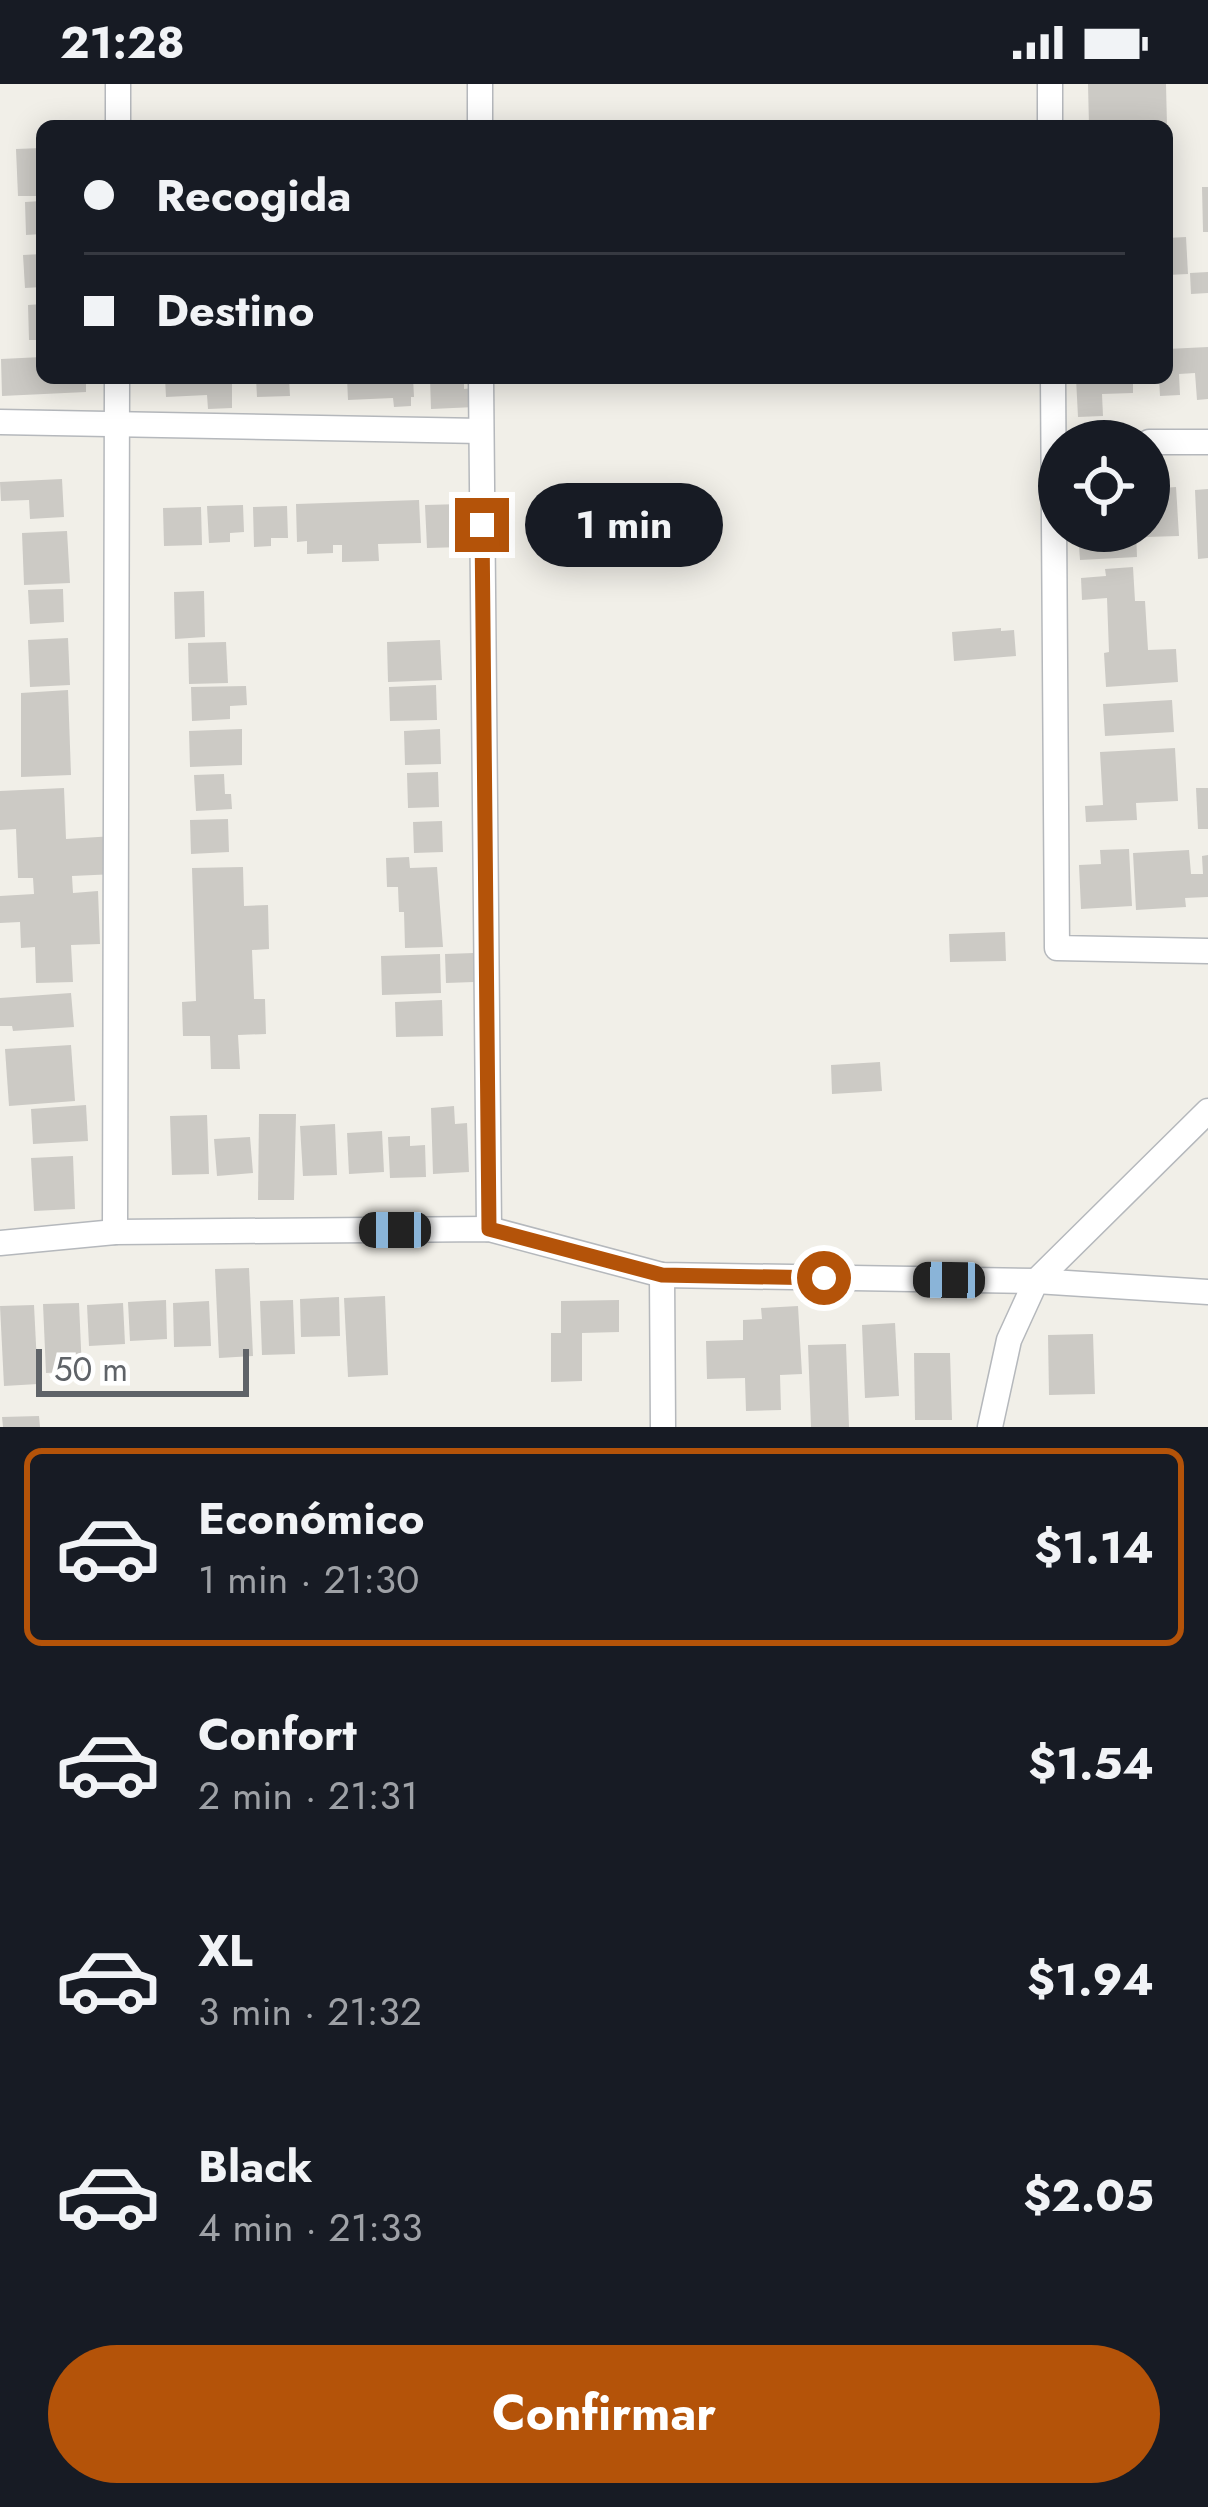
<!DOCTYPE html>
<html lang="es">
<head>
<meta charset="utf-8">
<style>
	:root { --surface:#171b24; --page:#242831; --text:#f1f3f6; --muted:#9ea1a6; --line:#363941; --accent:#b45309 }
	body { margin:0; font-family:Jost,sans-serif; background:var(--page); color:var(--text); height:100vh; display:flex; flex-direction:column; font-size:45px; white-space:nowrap }
	* { box-sizing:border-box; margin:0 }
	p { font-size:39px; color:var(--muted) }
	.icon { flex:none; width:66px; height:66px; fill:none; stroke:currentColor; stroke-width:2; stroke-linecap:round; stroke-linejoin:round }
	.map { position:relative; height:1343px; overflow:hidden }
	.side { display:flex; flex-direction:column; background:var(--surface); flex:1 }
	.side>* { flex:none }
	.guide { position:absolute; left:36px; top:36px; width:1137px; height:264px; border-radius:18px; box-shadow:0 6px 30px #0003; display:grid; align-content:center; height:264px; padding:0 48px; background:var(--surface) }
	.tools { position:absolute; left:1038px; top:336px; display:grid; gap:24px }
	.tools a { display:grid; place-items:center; width:132px; height:132px; border-radius:50%; background:var(--surface); box-shadow:0 6px 30px #0003; font-size:60px }
	.scale { position:absolute; left:36px; bottom:30px; width:213px; box-sizing:border-box; padding-left:12px; border:6px solid #5f6368; border-top:0; font-size:33px; line-height:42px; white-space:nowrap; color:#5f6368; -webkit-text-stroke:9px #fff; paint-order:stroke }
	.end { position:absolute; width:54px; height:54px; margin:-27px; border:15px solid #b45309; background:#fff; box-shadow:0 0 0 6px #fff }
	.from { border-radius:50% }
	.bubble { position:absolute; height:84px; border-radius:42px; background:var(--surface); box-shadow:0 6px 30px #0003; font-size:39px; font-weight:700; line-height:84px; text-align:center }
	.car { position:absolute; width:36px; height:72px; margin:-36px -18px; border-radius:15px; box-shadow:0 0 9px 3px #0007; background:linear-gradient(#222 24%,#8ab4d8 0 40%,#222 0 76%,#8ab4d8 0 86%,#222 0) }
	.guide b { display:flex; align-items:center; gap:42px; height:114px; font-size:45px }
	.guide b+b { border-top:3px solid var(--line) }
	.guide i { width:30px; height:30px; background:var(--text) }
	ul { padding:21px 0 0; list-style:none }
	li { display:flex; align-items:center; gap:36px; height:198px; margin:0 24px 18px; padding:0 24px; border:6px solid transparent; border-radius:18px }
	li div { flex:1 }
	li b { display:block; font-size:45px }
	li em { font-style:normal; font-weight:700 }
	li.current { border-color:var(--accent) }
	li>.icon { width:108px; height:108px; stroke-width:1.5 }
	.button { display:flex; gap:24px; margin-top:auto; padding:24px 48px }
	.button a { flex:1; height:138px; border-radius:72px; background:var(--accent); color:#fff; font-size:48px; font-weight:700; line-height:138px; text-align:center }
	.status { display:flex; justify-content:space-between; align-items:center; height:84px; padding:0 60px; background:var(--surface); direction:ltr }
	.status svg { height:33px; fill:currentColor }
	.map>svg:first-child { display:block }
	.building { fill:#cccac5 }
	.lines { fill:none; stroke-linecap:round; stroke-linejoin:round }
	.minor-casing { stroke:#b5b8bc; stroke-width:27 }
	.minor { stroke:#fff; stroke-width:24 }
	.route { stroke:#b45309; stroke-width:15 }
</style>
</head>
<body>
<div class="status"><b>21:28</b><svg viewBox="0 0 49 12"><path d="M0 12V9h3v3zM5 12V6h3v6zM10 12V3h3v9zM15 12V0h3v12zM26 1h20v11H26zM47 4h2v5h-2z"/></svg></div>
<div class="map">
<svg width="1208" height="1343" viewBox="0 0 1208 1343">
	<rect width="100%" height="100%" fill="#f1efe8"/>
	<g class="building">
		<polygon points="1088,0 1166,0 1167,42 1089,42"/>
		<polygon points="42,64 42,112 18,112 16,65"/>
		<polygon points="1202,103 1208,103 1208,148 1203,148"/>
		<polygon points="42,117 42,150 26,151 25,118"/>
		<polygon points="1186,153 1188,190 1167,191 1167,154"/>
		<polygon points="42,170 42,203 25,204 23,171"/>
		<polygon points="1208,188 1208,209 1191,210 1190,189"/>
		<polygon points="42,220 42,256 29,256 28,221"/>
		<polygon points="1208,263 1208,315 1197,316 1195,289 1179,290 1180,311 1160,312 1159,294 1167,294 1167,265"/>
		<polygon points="42,273 42,294 86,294 86,308 2,312 1,275"/>
		<polygon points="165,294 253,294 253,297 232,299 232,324 208,325 207,311 166,313"/>
		<polygon points="256,294 289,294 290,312 257,313"/>
		<polygon points="347,294 413,294 414,313 411,313 411,322 394,323 393,314 348,316"/>
		<polygon points="430,294 464,294 464,305 474,304 475,323 431,325"/>
		<polygon points="1076,294 1133,294 1133,309 1102,310 1103,332 1078,333"/>
		<polygon points="62,395 64,433 30,435 29,416 1,417 0,398"/>
		<polygon points="1176,403 1179,452 1146,453 1149,405"/>
		<polygon points="1208,405 1208,474 1198,475 1195,406"/>
		<polygon points="419,416 421,459 378,460 379,477 342,478 342,461 333,461 333,469 307,470 307,457 297,458 296,420"/>
		<polygon points="462,420 463,463 427,464 425,421"/>
		<polygon points="243,421 244,448 230,449 230,458 209,459 207,422"/>
		<polygon points="287,422 288,454 271,454 271,462 254,463 253,423"/>
		<polygon points="201,423 202,461 164,462 163,424"/>
		<polygon points="67,447 70,499 24,501 22,449"/>
		<polygon points="1078,447 1136,447 1137,473 1080,476"/>
		<polygon points="1133,483 1135,517 1145,517 1148,566 1176,565 1178,598 1106,603 1104,569 1109,568 1107,514 1082,516 1081,494 1106,492 1105,485"/>
		<polygon points="63,505 64,538 30,540 28,506"/>
		<polygon points="204,507 205,553 175,555 174,508"/>
		<polygon points="1001,544 1001,547 1014,546 1016,572 954,577 952,548"/>
		<polygon points="68,554 70,601 30,603 28,556"/>
		<polygon points="440,556 442,596 388,598 387,558"/>
		<polygon points="226,558 228,599 189,600 188,559"/>
		<polygon points="436,601 437,636 390,637 389,603"/>
		<polygon points="246,602 247,621 230,622 230,635 192,637 191,603"/>
		<polygon points="68,606 71,691 21,693 21,609"/>
		<polygon points="1172,616 1174,648 1105,652 1103,620"/>
		<polygon points="242,645 242,681 190,683 189,647"/>
		<polygon points="440,645 441,680 405,681 404,647"/>
		<polygon points="1175,664 1178,717 1136,719 1137,736 1086,738 1085,722 1103,721 1100,668"/>
		<polygon points="438,688 439,723 408,724 407,689"/>
		<polygon points="224,690 225,710 231,710 232,725 196,727 194,691"/>
		<polygon points="64,704 66,755 114,752 116,790 72,792 73,809 98,807 100,860 71,861 73,898 36,899 35,863 21,864 20,838 0,839 0,812 34,810 33,794 18,794 16,745 0,746 0,707"/>
		<polygon points="1196,704 1208,704 1208,745 1198,745"/>
		<polygon points="228,735 229,768 191,770 190,736"/>
		<polygon points="442,737 443,768 414,769 413,738"/>
		<polygon points="1129,765 1132,822 1081,825 1079,781 1101,780 1100,766"/>
		<polygon points="1189,766 1191,790 1203,790 1202,772 1208,771 1208,813 1185,814 1186,823 1136,826 1133,769"/>
		<polygon points="409,773 410,784 437,783 443,863 405,864 404,828 399,828 398,803 387,803 386,774"/>
		<polygon points="243,783 244,822 268,821 269,865 252,866 254,915 265,915 266,950 238,951 240,985 211,985 210,952 183,952 182,918 196,917 192,784"/>
		<polygon points="1005,848 1006,877 950,878 949,850"/>
		<polygon points="474,869 474,898 446,899 445,870"/>
		<polygon points="440,870 441,909 382,911 381,872"/>
		<polygon points="71,909 74,943 13,947 12,942 0,942 0,914"/>
		<polygon points="442,916 443,952 396,953 395,918"/>
		<polygon points="71,961 75,1017 9,1022 5,965"/>
		<polygon points="880,978 882,1007 832,1010 831,981"/>
		<polygon points="86,1021 88,1057 33,1060 31,1025"/>
		<polygon points="454,1022 455,1040 467,1039 469,1088 433,1090 431,1024"/>
		<polygon points="259,1030 296,1030 294,1116 258,1116"/>
		<polygon points="207,1031 209,1090 172,1091 170,1032"/>
		<polygon points="335,1040 337,1091 303,1092 300,1042"/>
		<polygon points="382,1047 384,1088 349,1090 347,1049"/>
		<polygon points="410,1052 410,1062 425,1061 426,1093 390,1094 388,1053"/>
		<polygon points="250,1053 253,1089 217,1092 214,1055"/>
		<polygon points="73,1072 75,1125 34,1127 31,1074"/>
		<polygon points="249,1184 253,1272 219,1274 215,1185"/>
		<polygon points="385,1212 388,1291 348,1293 344,1214"/>
		<polygon points="339,1213 340,1252 301,1253 300,1215"/>
		<polygon points="166,1216 167,1255 130,1257 128,1218"/>
		<polygon points="293,1216 295,1270 262,1271 260,1217"/>
		<polygon points="619,1216 619,1248 582,1249 582,1297 551,1298 551,1249 561,1249 561,1217"/>
		<polygon points="209,1217 211,1262 174,1263 173,1219"/>
		<polygon points="79,1219 82,1287 46,1289 43,1220"/>
		<polygon points="123,1219 125,1260 89,1262 87,1221"/>
		<polygon points="34,1221 38,1300 4,1302 0,1222"/>
		<polygon points="798,1222 802,1290 780,1291 781,1326 746,1327 745,1294 707,1295 706,1257 743,1256 743,1236 762,1235 761,1224"/>
		<polygon points="895,1239 899,1312 865,1314 862,1241"/>
		<polygon points="1093,1250 1095,1310 1049,1311 1048,1251"/>
		<polygon points="846,1260 849,1343 811,1343 808,1261"/>
		<polygon points="914,1269 950,1269 952,1336 915,1336"/>
		<polygon points="39,1332 40,1343 3,1343 2,1333"/>
	</g>
	<g class="lines">
		<g class="minor-casing">
			<g id="minor">
				<polyline points="480,0 480,42"/>
				<polyline points="1050,0 1050,42"/>
				<polyline points="118,42 118,0"/>
				<polyline points="481,294 489,1145"/>
				<polyline points="1053,294 1057,864 1208,867"/>
				<polyline points="0,338 481,347"/>
				<polyline points="1149,358 1208,358"/>
				<polyline points="115,1148 117,294"/>
				<polyline points="0,1159 115,1148 489,1145 662,1191 1036,1197 1208,1208"/>
				<polyline points="662,1191 663,1343"/>
				<polyline points="990,1343 1009,1256 1036,1197 1208,1027"/>
			</g>
		</g>
		<use href="#minor" class="minor"/>
	</g>
	<g class="lines">
		<polyline class="route" points="482,441 489,1145 662,1191 824,1194"/>
	</g>
</svg>
<div class="tools">
<a><svg class="icon" aria-label="locate" viewBox="0 0 24 24"><circle cx="12" cy="12" r="6"/><path d="M12 2v4M12 18v4M2 12h4M18 12h4"/></svg></a>
</div>
<div class="scale">50 m</div>
<i class="end from" style="left:824px;top:1194px"></i>
<i class="end" style="left:482px;top:441px"></i>
<div class="bubble" style="left:525px;top:399px;width:198px">1 min</div>
<i class="car" style="left:395px;top:1146px;rotate:270deg"></i>
<i class="car" style="left:949px;top:1196px;rotate:271deg"></i>
<div class="guide">
<b><i class="from"></i>Recogida</b>
<b><i></i>Destino</b>
</div>
</div>
<section class="side">
<ul>
<li class="current"><svg class="icon" aria-label="car" viewBox="0 0 24 24"><path d="M5 17H2v-5l4-1 3-4h7l3 4 3 1v5h-3M9 17h6M6 11h13"/><circle cx="7" cy="17" r="2"/><circle cx="17" cy="17" r="2"/></svg><div><b>Económico</b><p>1 min · 21:30</p></div><em>$1.14</em></li>
<li><svg class="icon" aria-label="car" viewBox="0 0 24 24"><path d="M5 17H2v-5l4-1 3-4h7l3 4 3 1v5h-3M9 17h6M6 11h13"/><circle cx="7" cy="17" r="2"/><circle cx="17" cy="17" r="2"/></svg><div><b>Confort</b><p>2 min · 21:31</p></div><em>$1.54</em></li>
<li><svg class="icon" aria-label="car" viewBox="0 0 24 24"><path d="M5 17H2v-5l4-1 3-4h7l3 4 3 1v5h-3M9 17h6M6 11h13"/><circle cx="7" cy="17" r="2"/><circle cx="17" cy="17" r="2"/></svg><div><b>XL</b><p>3 min · 21:32</p></div><em>$1.94</em></li>
<li><svg class="icon" aria-label="car" viewBox="0 0 24 24"><path d="M5 17H2v-5l4-1 3-4h7l3 4 3 1v5h-3M9 17h6M6 11h13"/><circle cx="7" cy="17" r="2"/><circle cx="17" cy="17" r="2"/></svg><div><b>Black</b><p>4 min · 21:33</p></div><em>$2.05</em></li>
</ul>
<div class="button"><a>Confirmar</a></div>
</section>
</body>
</html>
